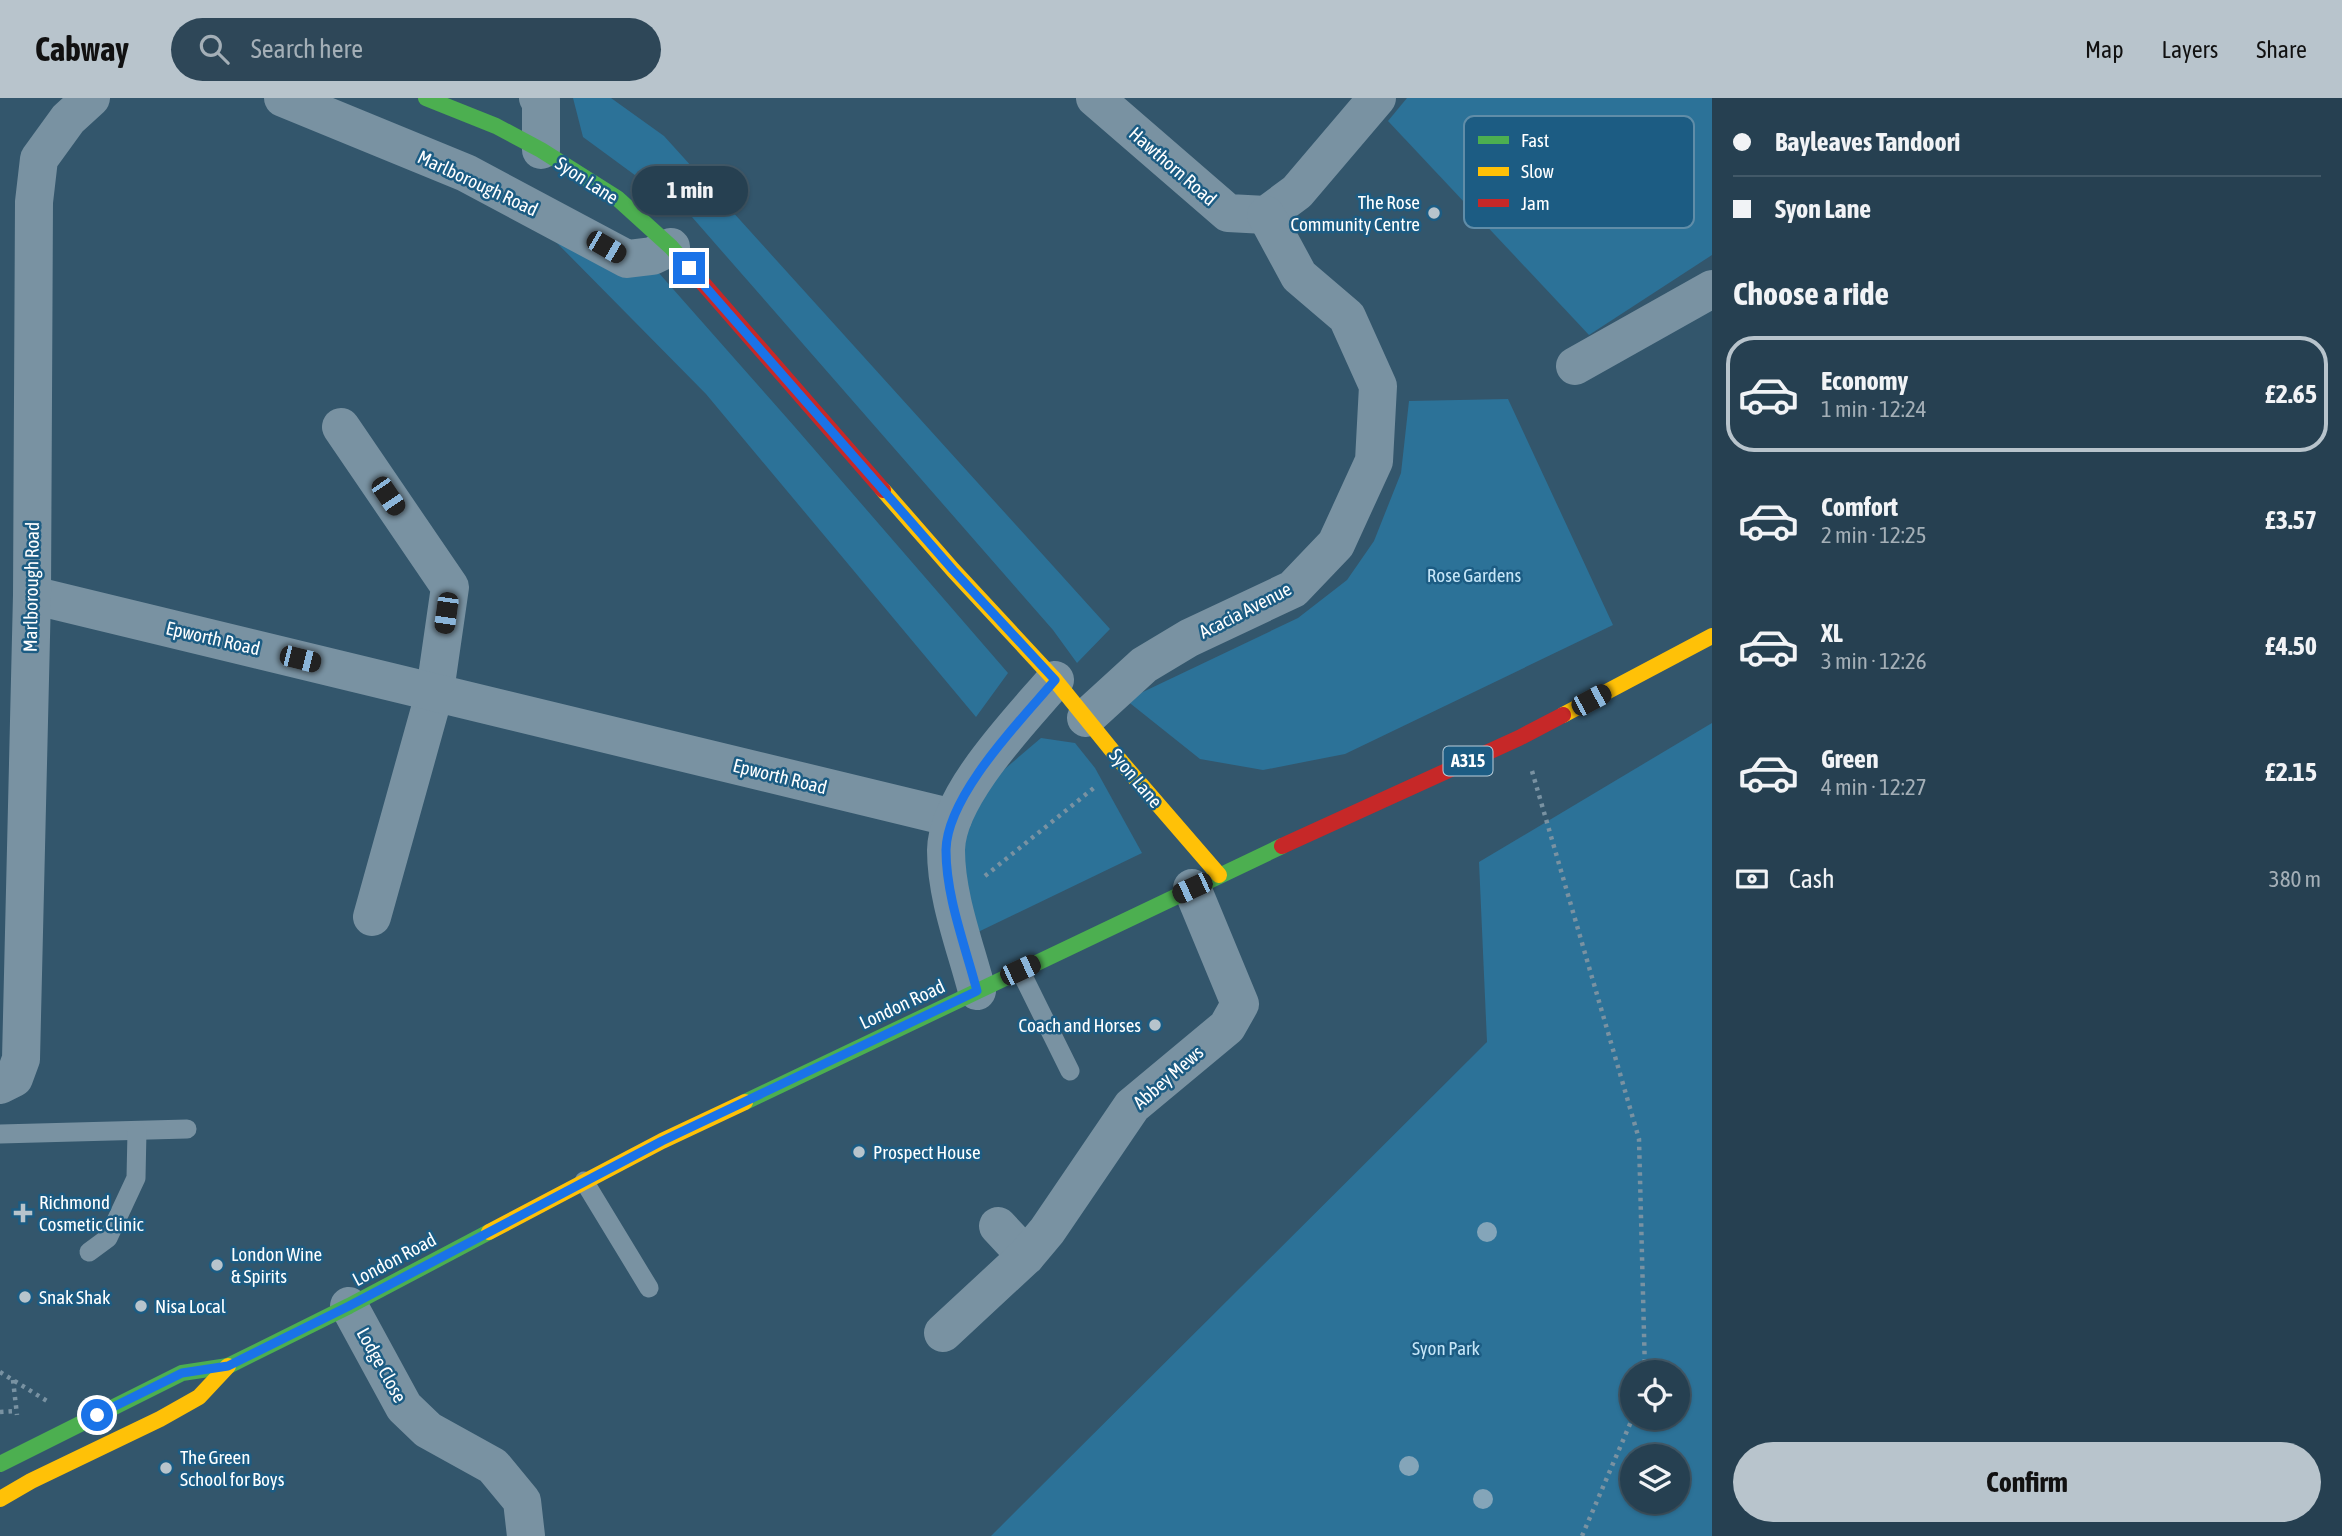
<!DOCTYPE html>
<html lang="en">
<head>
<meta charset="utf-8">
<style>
	:root { --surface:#264051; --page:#2e4758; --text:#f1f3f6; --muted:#a4afb7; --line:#425968; --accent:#b8c4cc }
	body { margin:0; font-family:"Asap Condensed",sans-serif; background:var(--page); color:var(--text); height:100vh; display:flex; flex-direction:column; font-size:26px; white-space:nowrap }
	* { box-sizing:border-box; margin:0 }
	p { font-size:23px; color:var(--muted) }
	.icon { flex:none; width:38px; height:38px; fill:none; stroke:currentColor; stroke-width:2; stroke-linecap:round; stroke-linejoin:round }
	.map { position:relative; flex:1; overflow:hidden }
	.sheet { display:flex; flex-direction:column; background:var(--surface); width:630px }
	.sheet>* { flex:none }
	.top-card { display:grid; align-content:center; height:154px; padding:0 21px; background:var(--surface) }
	.controls { position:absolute; left:1620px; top:1262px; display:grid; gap:14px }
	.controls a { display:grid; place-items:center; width:70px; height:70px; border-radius:50%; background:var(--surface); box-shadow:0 2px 5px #0004,0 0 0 2px var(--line); font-size:35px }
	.end { position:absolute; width:32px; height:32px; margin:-16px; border:9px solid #1a73e8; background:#fff; box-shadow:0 0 0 4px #fff }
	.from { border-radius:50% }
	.bubble { position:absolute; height:49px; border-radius:24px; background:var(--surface); box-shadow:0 2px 5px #0004,0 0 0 2px var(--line); font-size:23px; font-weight:700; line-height:49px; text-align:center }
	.car { position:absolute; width:21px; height:42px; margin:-21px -10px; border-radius:9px; box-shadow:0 0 5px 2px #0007; background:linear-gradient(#222 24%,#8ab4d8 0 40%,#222 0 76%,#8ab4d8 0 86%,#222 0) }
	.top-card b { display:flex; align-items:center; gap:24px; height:66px; font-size:26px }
	.top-card b+b { border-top:2px solid var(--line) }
	.top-card i { width:18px; height:18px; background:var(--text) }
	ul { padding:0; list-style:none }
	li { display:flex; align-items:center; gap:21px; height:116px; margin:0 14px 10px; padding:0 7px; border:4px solid transparent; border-radius:28px }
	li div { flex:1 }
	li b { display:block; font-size:26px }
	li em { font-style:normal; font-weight:700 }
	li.selected { border-color:var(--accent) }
	li>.icon { width:63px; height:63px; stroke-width:1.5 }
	h2 { padding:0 21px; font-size:32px; line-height:84px }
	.pay { display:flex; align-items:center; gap:18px; height:77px; padding:0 21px; font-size:26px }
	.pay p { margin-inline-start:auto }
	.cta { display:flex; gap:14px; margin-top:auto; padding:14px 21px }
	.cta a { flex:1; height:80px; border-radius:42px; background:var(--accent); color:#111; font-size:28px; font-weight:700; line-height:80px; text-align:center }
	header { display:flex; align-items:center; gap:42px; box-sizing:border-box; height:98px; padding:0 35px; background:var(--accent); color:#111 }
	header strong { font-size:33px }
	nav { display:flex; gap:38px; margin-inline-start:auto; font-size:24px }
	.search { width:490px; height:63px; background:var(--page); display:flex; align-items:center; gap:18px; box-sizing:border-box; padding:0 24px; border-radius:38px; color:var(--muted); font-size:26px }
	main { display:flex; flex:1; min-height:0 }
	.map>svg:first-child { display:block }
	.green { fill:#2c7298; fill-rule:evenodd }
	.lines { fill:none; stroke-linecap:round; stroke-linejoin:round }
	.path { stroke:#7992a2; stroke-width:4.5; stroke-dasharray:3.5 5; stroke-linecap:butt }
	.lane { stroke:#7992a2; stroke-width:19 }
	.street { stroke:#7992a2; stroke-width:38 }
	.fast { stroke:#4caf50; stroke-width:16 }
	.slow { stroke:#ffc107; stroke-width:16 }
	.jam { stroke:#c62828; stroke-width:16 }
	.tree { fill:#84a5b9 }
	.route { stroke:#1a73e8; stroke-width:9 }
	.poi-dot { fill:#b8c4cc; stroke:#1c5c83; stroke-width:2.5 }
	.labels { text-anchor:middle; stroke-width:5; stroke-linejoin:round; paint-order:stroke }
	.shield { fill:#1c5c83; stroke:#bbceda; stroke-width:2 }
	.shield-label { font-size:18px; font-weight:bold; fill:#fff }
	.street-label { font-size:19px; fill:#fff; stroke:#1c5c83 }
	.poi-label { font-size:19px; fill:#fff; stroke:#1c5c83; text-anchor:start }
	.park-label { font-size:19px; fill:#c6e6f8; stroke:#1c5c83 }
	.key { fill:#1c5c83; stroke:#608da8; stroke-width:2 }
	.key-label { font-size:19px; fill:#fff }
</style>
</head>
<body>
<header>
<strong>Cabway</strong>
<div class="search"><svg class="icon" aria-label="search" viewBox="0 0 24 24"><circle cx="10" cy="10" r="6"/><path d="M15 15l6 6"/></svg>Search here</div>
<nav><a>Map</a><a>Layers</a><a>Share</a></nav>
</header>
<main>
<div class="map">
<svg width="1712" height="1438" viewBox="0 0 1712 1438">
	<rect width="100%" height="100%" fill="#33566c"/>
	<g class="green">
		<polygon points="573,0 611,0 664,38 1110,531 1077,565 1053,532 692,119 583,39"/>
		<polygon points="1407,0 1712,0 1712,157 1589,237 1388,23"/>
		<polygon points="555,143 658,174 794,328 1008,575 976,619 706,296"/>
		<polygon points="1508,301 1613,527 1345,656 1263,672 1200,661 1126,602 1298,520 1347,482 1374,443 1401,375 1409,303"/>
		<path d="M 1712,625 L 1712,1438 L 991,1438 L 1487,944 L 1479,764 ZM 1633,1274 L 1678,1274 L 1678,1320 L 1633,1320 ZM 1633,1358 L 1678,1358 L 1678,1404 L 1633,1404 Z"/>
		<polygon points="1041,640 1075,645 1095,670 1142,755 978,834 962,774 964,743 986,687"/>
	</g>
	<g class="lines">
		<g class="path">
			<polyline points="1532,673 1639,1041 1645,1274"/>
			<polyline points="985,778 1095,689"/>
			<polyline points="0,1274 47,1303"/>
			<polyline points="13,1282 17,1317"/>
			<polyline points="0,1314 16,1313"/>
			<polyline points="1582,1438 1633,1319"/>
		</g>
		<g class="lane">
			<polyline points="1020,872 1070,973"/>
			<polyline points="0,1036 187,1031"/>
			<polyline points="584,1083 649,1190"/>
			<polyline points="89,1154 108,1140 136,1080 137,1033"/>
		</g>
		<g class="street">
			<polyline points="283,0 466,75 627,161 652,158 671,149"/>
			<polyline points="538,0 541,2 541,52"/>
			<polyline points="1095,0 1228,115 1266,117 1297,94 1377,0"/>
			<polyline points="1575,268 1712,191"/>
			<polyline points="341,329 450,489 435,593 372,819"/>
			<polyline points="32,497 953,720"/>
			<polyline points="1086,620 1144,567 1189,540 1293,491 1336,446 1374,363 1378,288 1347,219 1299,178 1266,117"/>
			<path d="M 977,893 C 965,847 946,799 946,752 C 947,697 1021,622 1055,582"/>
			<polyline points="0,987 14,980 21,961 32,497 34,104 39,61 68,21 91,0"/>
			<polyline points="998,1128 1026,1158"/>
			<polyline points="349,1208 404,1309 428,1332 493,1368 522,1403 526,1438"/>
			<polyline points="943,1235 1026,1158 1047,1133 1132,1008 1227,929 1240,906 1192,790"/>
		</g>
		<g class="fast">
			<polyline points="426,0 496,28 541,52 617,100 671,149 701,183"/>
			<polyline points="745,1004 1282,748"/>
			<polyline points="0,1366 182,1275 228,1268 349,1208 489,1134"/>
		</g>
		<g class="slow">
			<polyline points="883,392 953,472 1055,582 1123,666 1219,777"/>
			<polyline points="1563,617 1712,538"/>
			<polyline points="489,1134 662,1043 745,1004"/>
			<polyline points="0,1401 31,1383 160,1321 199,1299 228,1268"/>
		</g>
		<g class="jam">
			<polyline points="701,183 883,392"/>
			<polyline points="1282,748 1519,640 1563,617"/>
		</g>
	</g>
	<g class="tree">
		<circle cx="1487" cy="1134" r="10"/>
		<circle cx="1409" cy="1368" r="10"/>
		<circle cx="1483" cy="1401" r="10"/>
	</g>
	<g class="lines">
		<path class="route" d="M 97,1317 L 182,1275 L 228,1268 L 349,1208 L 662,1043 L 977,893 C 965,847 946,799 946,752 C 947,697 1021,622 1055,582 L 953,472 L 689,170"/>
	</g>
	<g class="poi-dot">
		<circle cx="1434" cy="115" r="7"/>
		<circle cx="1155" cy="927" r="7"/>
		<circle cx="859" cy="1054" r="7"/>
		<path d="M19.5 1104.5h7v7h7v7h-7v7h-7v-7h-7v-7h7z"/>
		<circle cx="217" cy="1167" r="7"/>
		<circle cx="25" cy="1199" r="7"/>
		<circle cx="141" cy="1208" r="7"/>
		<circle cx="166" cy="1370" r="7"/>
	</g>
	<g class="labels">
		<rect class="shield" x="1443.5" y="648.5" width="49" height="29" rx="5"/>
		<g class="shield-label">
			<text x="1468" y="669">A315</text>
		</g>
		<g class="street-label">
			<text transform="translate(1173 68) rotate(41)" y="7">Hawthorn Road</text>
			<text transform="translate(587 82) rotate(33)" y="7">Syon Lane</text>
			<text transform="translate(478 85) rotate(25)" y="7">Marlborough Road</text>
			<text transform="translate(31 489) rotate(-89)" y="7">Marlborough Road</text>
			<text transform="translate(1245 512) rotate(-27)" y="7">Acacia Avenue</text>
			<text transform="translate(213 540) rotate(13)" y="7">Epworth Road</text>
			<text transform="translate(780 678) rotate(14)" y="7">Epworth Road</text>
			<text transform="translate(1136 680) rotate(50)" y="7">Syon Lane</text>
			<text transform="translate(902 906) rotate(-25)" y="7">London Road</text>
			<text transform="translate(1168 979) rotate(-41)" y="7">Abbey Mews</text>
			<text transform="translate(394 1161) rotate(-28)" y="7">London Road</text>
			<text transform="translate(382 1267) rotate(61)" y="7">Lodge Close</text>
		</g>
		<g class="poi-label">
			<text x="1420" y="111" text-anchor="end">The Rose<tspan x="1420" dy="22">Community Centre</tspan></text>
			<text x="1141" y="934" text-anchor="end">Coach and Horses</text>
			<text x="873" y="1061">Prospect House</text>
			<text x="39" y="1111">Richmond<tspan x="39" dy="22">Cosmetic Clinic</tspan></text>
			<text x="231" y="1163">London Wine<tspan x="231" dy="22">&amp; Spirits</tspan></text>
			<text x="39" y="1206">Snak Shak</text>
			<text x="155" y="1215">Nisa Local</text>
			<text x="180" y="1366">The Green<tspan x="180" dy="22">School for Boys</tspan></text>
		</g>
		<g class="park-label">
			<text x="1474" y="484">Rose Gardens</text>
			<text x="1446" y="1257">Syon Park</text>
		</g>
	</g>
	<rect x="1464" y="18" width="230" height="112" rx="10" class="key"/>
	<rect x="1478" y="38" width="31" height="8" fill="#4caf50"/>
	<rect x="1478" y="69" width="31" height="9" fill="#ffc107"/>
	<rect x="1478" y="101" width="31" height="8" fill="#c62828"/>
	<g class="key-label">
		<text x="1521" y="49">Fast</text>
		<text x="1521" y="80">Slow</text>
		<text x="1521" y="112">Jam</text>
	</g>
</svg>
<div class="controls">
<a><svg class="icon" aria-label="locate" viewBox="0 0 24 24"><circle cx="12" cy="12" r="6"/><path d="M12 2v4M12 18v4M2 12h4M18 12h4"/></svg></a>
<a><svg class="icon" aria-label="layers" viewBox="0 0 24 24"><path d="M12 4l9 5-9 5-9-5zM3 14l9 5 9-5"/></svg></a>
</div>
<i class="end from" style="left:97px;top:1317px"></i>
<i class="end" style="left:689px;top:170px"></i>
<div class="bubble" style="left:632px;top:68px;width:116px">1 min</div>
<i class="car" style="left:606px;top:149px;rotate:120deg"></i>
<i class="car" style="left:388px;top:398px;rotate:146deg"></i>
<i class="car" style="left:446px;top:515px;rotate:188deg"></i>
<i class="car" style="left:300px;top:561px;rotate:104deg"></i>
<i class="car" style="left:1591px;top:602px;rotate:62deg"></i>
<i class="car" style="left:1192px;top:790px;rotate:245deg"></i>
<i class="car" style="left:1020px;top:872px;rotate:65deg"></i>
</div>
<section class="sheet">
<div class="top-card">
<b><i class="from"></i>Bayleaves Tandoori</b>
<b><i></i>Syon Lane</b>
</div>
<h2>Choose a ride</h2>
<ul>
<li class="selected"><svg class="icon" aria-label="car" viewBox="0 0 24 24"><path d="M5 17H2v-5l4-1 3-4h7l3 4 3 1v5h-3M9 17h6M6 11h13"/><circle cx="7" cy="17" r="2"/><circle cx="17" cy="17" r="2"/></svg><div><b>Economy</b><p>1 min · 12:24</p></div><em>£2.65</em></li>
<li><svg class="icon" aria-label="car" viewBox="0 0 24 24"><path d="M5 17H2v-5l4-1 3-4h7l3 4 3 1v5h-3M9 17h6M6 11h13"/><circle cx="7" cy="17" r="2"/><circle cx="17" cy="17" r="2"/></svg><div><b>Comfort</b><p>2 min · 12:25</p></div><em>£3.57</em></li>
<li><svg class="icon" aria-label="car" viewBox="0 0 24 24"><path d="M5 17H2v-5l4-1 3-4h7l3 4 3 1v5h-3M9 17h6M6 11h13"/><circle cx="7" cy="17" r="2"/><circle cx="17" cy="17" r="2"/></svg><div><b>XL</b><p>3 min · 12:26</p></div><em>£4.50</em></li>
<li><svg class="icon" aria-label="car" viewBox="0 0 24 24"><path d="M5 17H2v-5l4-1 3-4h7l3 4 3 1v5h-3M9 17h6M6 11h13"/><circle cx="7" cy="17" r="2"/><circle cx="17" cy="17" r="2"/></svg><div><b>Green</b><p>4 min · 12:27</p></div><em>£2.15</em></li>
</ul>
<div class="pay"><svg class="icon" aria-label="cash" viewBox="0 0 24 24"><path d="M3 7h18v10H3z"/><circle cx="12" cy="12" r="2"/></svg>Cash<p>380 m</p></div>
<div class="cta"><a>Confirm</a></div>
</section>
</main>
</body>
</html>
